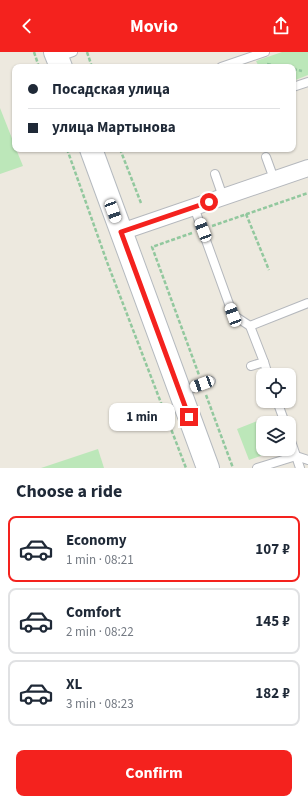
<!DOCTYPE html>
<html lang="en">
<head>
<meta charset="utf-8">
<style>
	:root { --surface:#fff; --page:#f6f6f7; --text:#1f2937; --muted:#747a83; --line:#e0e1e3; --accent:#f4221e }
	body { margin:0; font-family:"Source Sans 3",sans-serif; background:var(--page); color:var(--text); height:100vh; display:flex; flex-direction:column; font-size:15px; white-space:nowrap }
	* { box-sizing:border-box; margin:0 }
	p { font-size:13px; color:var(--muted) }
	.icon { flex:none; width:22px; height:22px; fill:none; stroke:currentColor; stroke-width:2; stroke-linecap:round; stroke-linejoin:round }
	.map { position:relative; height:416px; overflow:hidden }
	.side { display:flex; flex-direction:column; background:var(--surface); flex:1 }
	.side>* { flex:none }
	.top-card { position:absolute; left:12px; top:12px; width:284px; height:88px; border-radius:8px; box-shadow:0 1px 3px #0004; display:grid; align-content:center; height:88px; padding:0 16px; background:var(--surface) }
	.buttons { position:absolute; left:256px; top:316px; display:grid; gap:8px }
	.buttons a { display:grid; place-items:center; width:40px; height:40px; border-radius:8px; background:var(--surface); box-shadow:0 1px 3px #0004; font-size:20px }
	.end { position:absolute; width:18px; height:18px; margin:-9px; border:5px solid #f4221e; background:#fff; box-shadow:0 0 0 2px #fff }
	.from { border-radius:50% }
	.bubble { position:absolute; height:28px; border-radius:8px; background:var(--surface); box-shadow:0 1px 3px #0004; font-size:13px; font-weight:700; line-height:28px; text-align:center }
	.car { position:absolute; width:12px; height:24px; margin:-12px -6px; border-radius:5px; box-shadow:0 0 3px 1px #0007; background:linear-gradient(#fff 24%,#345 0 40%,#fff 0 76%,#345 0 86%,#fff 0) }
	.top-card b { display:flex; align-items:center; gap:14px; height:38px; font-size:15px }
	.top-card b+b { border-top:1px solid var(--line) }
	.top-card i { width:10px; height:10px; background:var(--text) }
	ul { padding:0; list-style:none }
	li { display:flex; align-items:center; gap:12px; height:66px; margin:0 8px 6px; padding:0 8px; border:2px solid var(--line); border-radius:8px }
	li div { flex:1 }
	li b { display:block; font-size:15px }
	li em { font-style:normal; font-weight:700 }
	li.current { border-color:var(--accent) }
	li>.icon { width:36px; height:36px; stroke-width:1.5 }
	h2 { padding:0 16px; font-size:18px; line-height:48px }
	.cta { display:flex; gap:8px; margin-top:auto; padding:8px 16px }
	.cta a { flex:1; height:46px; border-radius:8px; background:var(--accent); color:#fff; font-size:16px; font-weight:700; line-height:46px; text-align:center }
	header { display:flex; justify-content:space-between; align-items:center; height:52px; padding:0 16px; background:var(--accent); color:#fff; font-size:18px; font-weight:700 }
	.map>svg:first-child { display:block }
	.green { fill:#bce7b9 }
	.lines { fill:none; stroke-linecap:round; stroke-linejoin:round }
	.lane-casing { stroke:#b5b8bd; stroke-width:10 }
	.street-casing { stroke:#b5b8bd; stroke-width:18 }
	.secondary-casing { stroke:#b5babf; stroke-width:24 }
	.path { stroke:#92c89e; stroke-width:2.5; stroke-dasharray:4 2; stroke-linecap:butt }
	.lane { stroke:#fff; stroke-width:8 }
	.street { stroke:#fff; stroke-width:16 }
	.secondary { stroke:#fff; stroke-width:22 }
	.route { stroke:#f4221e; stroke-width:5 }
</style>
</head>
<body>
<header><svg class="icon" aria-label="back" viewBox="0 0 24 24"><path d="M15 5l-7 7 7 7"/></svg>Movio<svg class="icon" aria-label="share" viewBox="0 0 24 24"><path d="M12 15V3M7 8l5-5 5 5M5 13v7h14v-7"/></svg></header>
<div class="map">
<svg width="308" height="416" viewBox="0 0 308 416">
	<rect width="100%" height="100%" fill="#ede9df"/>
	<g class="green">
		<polygon points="282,0 308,0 308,23 293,29 293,15 259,15 256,9"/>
		<polygon points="0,56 15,94 15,97 16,97 23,114 0,122"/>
		<polygon points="260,368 263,375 263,397 271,397 272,400 249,408 237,377"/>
		<polygon points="98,397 104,416 41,416"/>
	</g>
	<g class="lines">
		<g class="lane-casing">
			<g id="lane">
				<polyline points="59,5 73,0"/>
				<polyline points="221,15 265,0"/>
				<polyline points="293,35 308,30"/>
				<polyline points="266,105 274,127"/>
				<polyline points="215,122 223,145"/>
				<polyline points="194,155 233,263 250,274 308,251"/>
				<polyline points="250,274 264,310 251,314"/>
				<polyline points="264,310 268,323"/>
				<polyline points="181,340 211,329"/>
				<polyline points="277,349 285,371"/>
				<polyline points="289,383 300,416"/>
				<polyline points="257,416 296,404 308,408"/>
			</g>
		</g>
		<g class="street-casing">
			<polyline id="street" points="121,180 308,116"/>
		</g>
		<g class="secondary-casing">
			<g id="secondary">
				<polyline points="55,0 61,15"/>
				<polyline points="91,97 208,416"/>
			</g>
		</g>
		<g class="path">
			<polyline points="34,0 39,15"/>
			<polyline points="87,0 92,15"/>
			<polyline points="267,12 282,15"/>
			<polyline points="293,17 302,19"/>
			<polyline points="67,97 107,210 186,416"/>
			<polyline points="120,97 141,151"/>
			<polyline points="246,162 269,218"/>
			<polyline points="212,174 308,141"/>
			<polyline points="192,181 152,195 199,323"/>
			<polyline points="206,343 233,416"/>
		</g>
		<use href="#lane" class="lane"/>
		<use href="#street" class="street"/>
		<use href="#secondary" class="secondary"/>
	</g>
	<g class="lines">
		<polyline class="route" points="189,365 121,180 209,150"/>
	</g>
</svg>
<div class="buttons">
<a><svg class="icon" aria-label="locate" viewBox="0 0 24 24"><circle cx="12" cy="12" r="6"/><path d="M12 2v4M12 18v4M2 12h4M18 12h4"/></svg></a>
<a><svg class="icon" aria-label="layers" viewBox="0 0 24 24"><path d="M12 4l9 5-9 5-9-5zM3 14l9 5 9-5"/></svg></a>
</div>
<i class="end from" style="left:209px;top:150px"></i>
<i class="end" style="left:189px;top:365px"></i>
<div class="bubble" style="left:109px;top:351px;width:66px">1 min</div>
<i class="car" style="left:113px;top:159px;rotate:160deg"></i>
<i class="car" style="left:203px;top:178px;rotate:339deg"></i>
<i class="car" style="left:233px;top:263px;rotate:340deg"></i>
<i class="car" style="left:202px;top:332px;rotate:250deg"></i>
<div class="top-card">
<b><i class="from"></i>Посадская улица</b>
<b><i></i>улица Мартынова</b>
</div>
</div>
<section class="side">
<h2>Choose a ride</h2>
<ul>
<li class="current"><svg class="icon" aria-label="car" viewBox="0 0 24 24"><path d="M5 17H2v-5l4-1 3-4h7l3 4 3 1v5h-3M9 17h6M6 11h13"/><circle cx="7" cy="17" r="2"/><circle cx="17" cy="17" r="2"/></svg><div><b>Economy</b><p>1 min · 08:21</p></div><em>107 ₽</em></li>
<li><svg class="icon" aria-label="car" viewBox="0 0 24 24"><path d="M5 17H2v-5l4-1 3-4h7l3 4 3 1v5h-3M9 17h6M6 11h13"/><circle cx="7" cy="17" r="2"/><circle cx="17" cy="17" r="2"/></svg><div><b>Comfort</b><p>2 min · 08:22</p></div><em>145 ₽</em></li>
<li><svg class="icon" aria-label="car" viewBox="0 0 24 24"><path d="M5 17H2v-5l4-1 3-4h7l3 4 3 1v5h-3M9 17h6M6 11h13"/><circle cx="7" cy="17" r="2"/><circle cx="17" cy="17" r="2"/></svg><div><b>XL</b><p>3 min · 08:23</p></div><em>182 ₽</em></li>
</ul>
<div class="cta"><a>Confirm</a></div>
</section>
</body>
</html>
